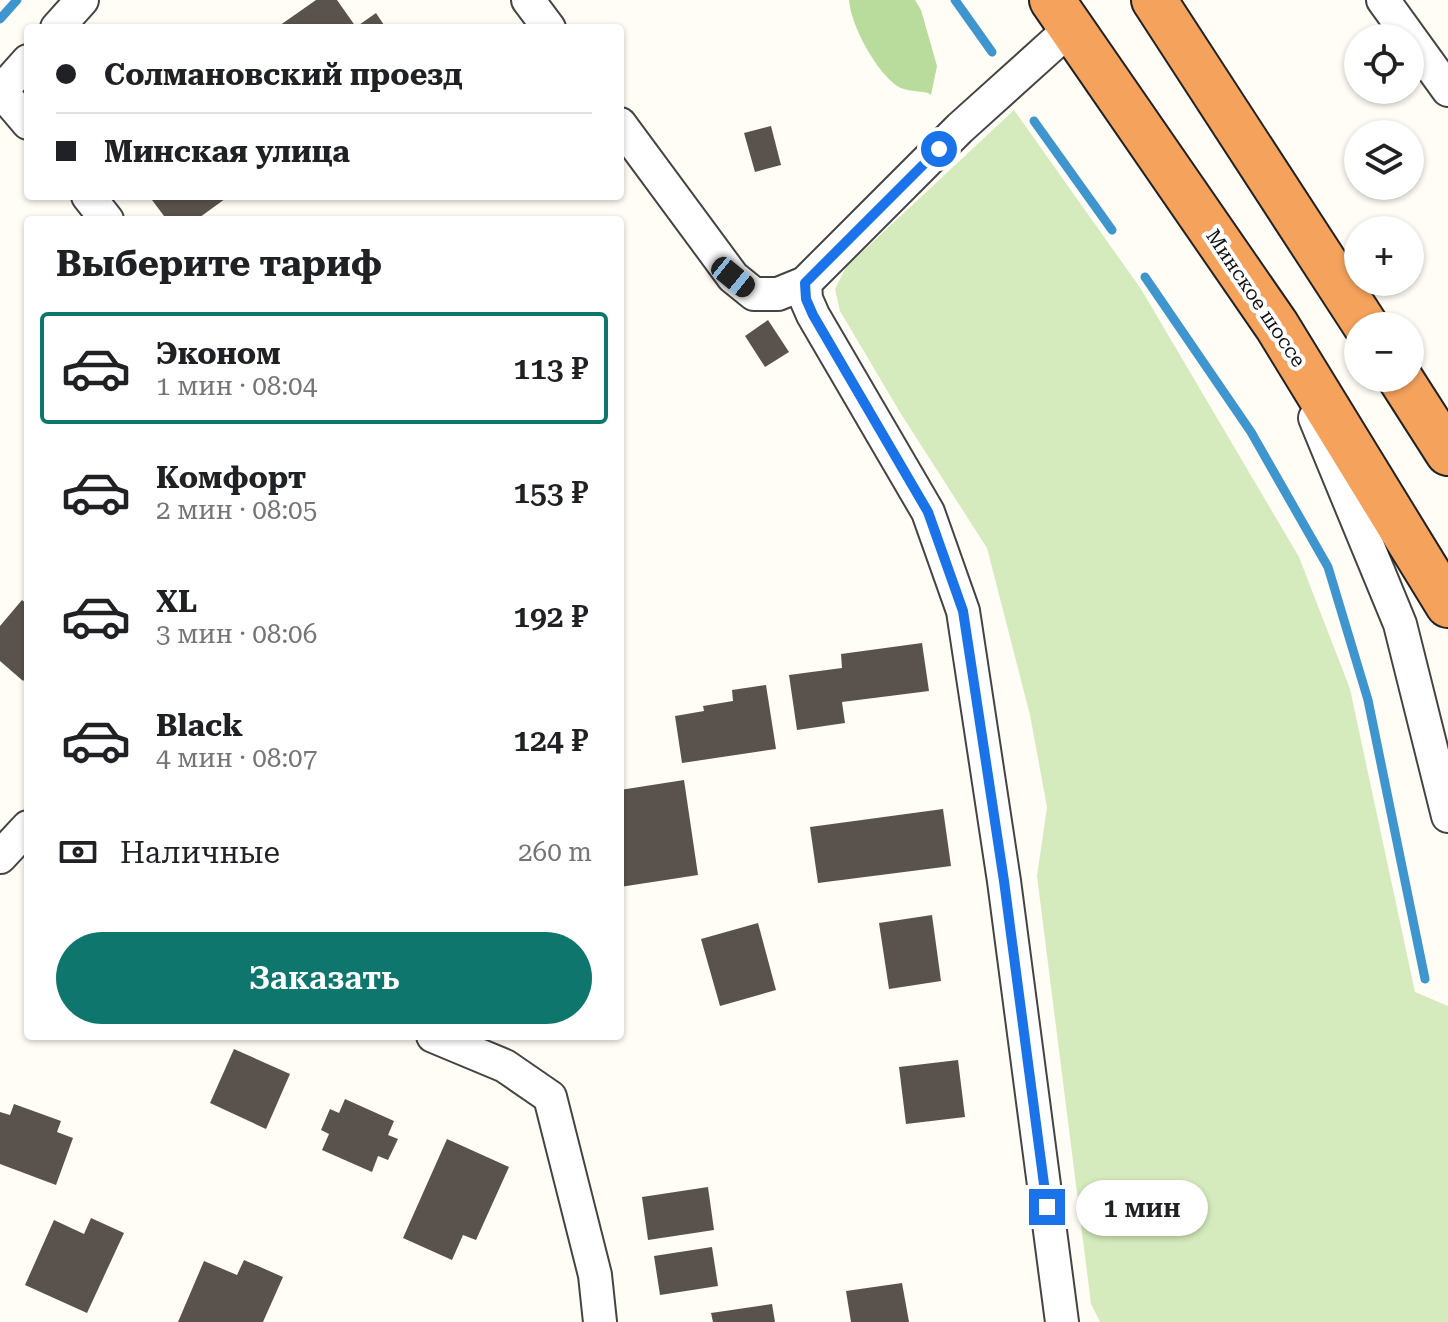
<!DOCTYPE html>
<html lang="ru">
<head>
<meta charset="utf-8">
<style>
	:root { --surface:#fff; --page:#f2f2f2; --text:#202124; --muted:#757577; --line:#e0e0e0; --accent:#0f766e }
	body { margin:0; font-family:"Roboto Serif",serif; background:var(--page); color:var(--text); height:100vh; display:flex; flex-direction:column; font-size:30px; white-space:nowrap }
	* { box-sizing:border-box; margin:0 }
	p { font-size:26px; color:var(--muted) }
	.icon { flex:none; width:44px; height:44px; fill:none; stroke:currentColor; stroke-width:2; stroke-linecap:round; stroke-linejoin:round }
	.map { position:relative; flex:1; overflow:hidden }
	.details { position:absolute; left:24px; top:216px; width:600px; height:824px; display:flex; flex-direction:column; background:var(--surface); border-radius:8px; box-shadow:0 2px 6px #0004 }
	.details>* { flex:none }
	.hud { position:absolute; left:24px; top:24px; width:600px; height:176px; border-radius:8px; box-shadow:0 2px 6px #0004; display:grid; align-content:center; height:176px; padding:0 32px; background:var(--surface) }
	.fabs { position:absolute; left:1344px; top:24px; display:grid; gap:16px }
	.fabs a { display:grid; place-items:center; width:80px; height:80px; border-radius:50%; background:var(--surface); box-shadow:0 2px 6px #0004; font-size:40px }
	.end { position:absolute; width:36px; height:36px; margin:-18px; border:10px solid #1a73e8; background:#fff; box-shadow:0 0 0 4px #fff }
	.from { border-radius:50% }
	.bubble { position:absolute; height:56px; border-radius:28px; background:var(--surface); box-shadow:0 2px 6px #0004; font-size:26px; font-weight:600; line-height:56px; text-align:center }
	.car { position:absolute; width:24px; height:48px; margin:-24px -12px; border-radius:10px; box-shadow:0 0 6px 2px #0007; background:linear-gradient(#222 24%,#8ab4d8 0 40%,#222 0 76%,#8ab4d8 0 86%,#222 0) }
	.hud b { display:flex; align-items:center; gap:28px; height:76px; font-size:30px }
	.hud b+b { border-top:2px solid var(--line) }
	.hud i { width:20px; height:20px; background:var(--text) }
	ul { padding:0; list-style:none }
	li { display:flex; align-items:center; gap:24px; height:112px; margin:0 16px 12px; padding:0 16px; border:4px solid transparent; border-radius:8px }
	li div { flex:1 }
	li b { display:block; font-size:30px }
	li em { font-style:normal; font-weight:600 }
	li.on { border-color:var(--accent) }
	li>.icon { width:72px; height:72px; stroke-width:1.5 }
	h2 { padding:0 32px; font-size:36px; line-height:96px }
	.pay { display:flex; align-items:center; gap:20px; height:88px; padding:0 32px; font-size:30px }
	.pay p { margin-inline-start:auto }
	.action { display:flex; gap:16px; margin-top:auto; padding:16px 32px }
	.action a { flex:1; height:92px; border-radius:48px; background:var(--accent); color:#fff; font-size:32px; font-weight:600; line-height:92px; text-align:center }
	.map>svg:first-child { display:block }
	.green { fill:#d5ebbd }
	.forest { fill:#b9dc9c }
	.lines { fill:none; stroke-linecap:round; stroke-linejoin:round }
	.stream { stroke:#3f96cf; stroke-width:9 }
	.building { fill:#5a524d }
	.minor-casing { stroke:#444; stroke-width:36 }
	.highway-casing { stroke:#222; stroke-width:48 }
	.minor { stroke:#fff; stroke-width:32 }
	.highway { stroke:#f5a25d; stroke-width:44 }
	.route { stroke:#1a73e8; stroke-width:10 }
	.labels { text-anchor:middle; stroke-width:8; stroke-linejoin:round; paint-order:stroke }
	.street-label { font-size:20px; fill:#111; stroke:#fff }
</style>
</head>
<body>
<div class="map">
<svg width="1448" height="1322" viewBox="0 0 1448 1322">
	<rect width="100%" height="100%" fill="#fffdf5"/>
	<polygon class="green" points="1014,110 1141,289 1299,557 1350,689 1415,992 1448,1006 1448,1322 1100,1322 1091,1304 1037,876 1047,807 1030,715 987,548 901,414 840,311 835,289 846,267"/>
	<path class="forest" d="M 849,0 L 915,0 L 921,10 L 937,66 L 931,95 L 928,93 C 919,91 905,91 897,86 C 876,71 851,26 849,0 Z"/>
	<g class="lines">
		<g class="stream">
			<polyline points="955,0 992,52"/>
			<polyline points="0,19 17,0"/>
			<polyline points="1034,121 1112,230"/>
			<polyline points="1145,277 1251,432 1328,567 1368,700 1425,979"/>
		</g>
	</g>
	<g class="building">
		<polygon points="316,0 337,0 356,27 376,13 386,28 276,28"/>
		<polygon points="771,126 781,165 755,172 744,133"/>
		<polygon points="149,196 229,196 196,220 167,220"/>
		<polygon points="768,320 789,352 765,367 745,336"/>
		<polygon points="22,600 28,605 28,675 23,681 0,661 0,626"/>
		<polygon points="922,643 929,691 842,702 845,723 797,730 789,675 842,668 841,654"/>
		<polygon points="766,685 776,749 682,763 675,716 704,711 703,706 733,701 732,690"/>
		<polygon points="684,780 698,875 620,887 620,790"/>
		<polygon points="943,809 951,866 818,883 810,827"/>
		<polygon points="932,915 941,981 889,989 879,923"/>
		<polygon points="758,923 776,990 720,1006 701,939"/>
		<polygon points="234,1049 290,1074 266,1129 210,1103"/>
		<polygon points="958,1060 965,1117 906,1124 899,1067"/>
		<polygon points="345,1099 394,1121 388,1135 398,1139 388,1160 378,1156 372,1172 322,1150 329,1134 321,1130 330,1109 339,1113"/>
		<polygon points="14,1104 61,1121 57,1132 73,1138 56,1185 0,1164 0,1112 10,1115"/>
		<polygon points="447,1139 509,1167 476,1240 463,1235 452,1260 403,1238"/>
		<polygon points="708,1187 714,1230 648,1240 642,1197"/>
		<polygon points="91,1218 124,1233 87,1313 25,1285 54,1220 84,1234"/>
		<polygon points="712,1247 718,1286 660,1295 654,1256"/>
		<polygon points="244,1260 283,1277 263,1322 178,1322 204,1261 237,1275"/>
		<polygon points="902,1283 909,1322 851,1322 846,1291"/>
		<polygon points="772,1304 775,1322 713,1322 711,1313"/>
	</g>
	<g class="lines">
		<g class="minor-casing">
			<g id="minor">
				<polyline points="528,0 549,28"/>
				<polyline points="1383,0 1448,90"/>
				<polyline points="57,28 82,0"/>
				<polyline points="28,61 1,91 28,123"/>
				<polyline points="620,124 733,277 754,294 778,294 805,283 960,128 1072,27"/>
				<polyline points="88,196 107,220"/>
				<polyline points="805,283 806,299 813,315 928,512 963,611 1004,881 1062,1322"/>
				<polyline points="1315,418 1400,624 1448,816"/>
				<polyline points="0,857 28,827"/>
				<polyline points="433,1036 505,1066 550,1097 595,1275 600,1322"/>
			</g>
		</g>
		<g class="highway-casing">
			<g id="highway">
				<polyline points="1052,0 1277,326 1448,605"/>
				<polyline points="1154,0 1366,326"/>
				<polyline points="1400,378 1448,453"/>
			</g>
		</g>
		<use href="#minor" class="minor"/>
		<use href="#highway" class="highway"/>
	</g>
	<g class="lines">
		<polyline class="route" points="939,149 805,283 806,299 813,315 928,512 963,611 1004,881 1047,1207"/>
	</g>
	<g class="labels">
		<g class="street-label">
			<text transform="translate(1256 298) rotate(56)" y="7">Минское шоссе</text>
		</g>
	</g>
</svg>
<div class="fabs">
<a><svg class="icon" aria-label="locate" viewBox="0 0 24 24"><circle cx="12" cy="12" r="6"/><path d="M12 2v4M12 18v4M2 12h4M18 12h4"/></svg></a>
<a><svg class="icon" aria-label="layers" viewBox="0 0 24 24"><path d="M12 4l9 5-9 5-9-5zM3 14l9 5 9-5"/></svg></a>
<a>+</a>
<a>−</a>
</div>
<i class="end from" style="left:939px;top:149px"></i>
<i class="end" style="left:1047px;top:1207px"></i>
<div class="bubble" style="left:1076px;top:1180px;width:132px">1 мин</div>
<i class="car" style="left:733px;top:277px;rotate:129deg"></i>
<div class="hud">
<b><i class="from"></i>Солмановский проезд</b>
<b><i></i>Минская улица</b>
</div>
<section class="details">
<h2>Выберите тариф</h2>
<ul>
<li class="on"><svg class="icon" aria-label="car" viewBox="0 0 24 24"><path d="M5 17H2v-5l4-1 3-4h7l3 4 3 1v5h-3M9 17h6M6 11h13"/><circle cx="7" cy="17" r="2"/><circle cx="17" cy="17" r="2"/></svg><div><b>Эконом</b><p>1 мин · 08:04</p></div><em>113 ₽</em></li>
<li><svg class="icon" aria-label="car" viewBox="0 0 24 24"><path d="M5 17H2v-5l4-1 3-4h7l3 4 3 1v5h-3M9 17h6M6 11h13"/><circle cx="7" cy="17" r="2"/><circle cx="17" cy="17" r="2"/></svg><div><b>Комфорт</b><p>2 мин · 08:05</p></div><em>153 ₽</em></li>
<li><svg class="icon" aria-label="car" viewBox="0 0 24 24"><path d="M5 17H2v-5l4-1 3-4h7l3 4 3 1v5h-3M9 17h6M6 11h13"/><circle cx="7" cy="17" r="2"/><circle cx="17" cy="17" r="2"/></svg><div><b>XL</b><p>3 мин · 08:06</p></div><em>192 ₽</em></li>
<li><svg class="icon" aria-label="car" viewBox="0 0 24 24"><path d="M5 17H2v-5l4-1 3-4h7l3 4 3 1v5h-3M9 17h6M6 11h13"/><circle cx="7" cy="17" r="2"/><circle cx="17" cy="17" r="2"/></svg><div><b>Black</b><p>4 мин · 08:07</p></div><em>124 ₽</em></li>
</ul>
<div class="pay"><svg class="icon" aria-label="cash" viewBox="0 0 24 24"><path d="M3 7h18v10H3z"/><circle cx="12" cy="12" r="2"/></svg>Наличные<p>260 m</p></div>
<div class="action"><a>Заказать</a></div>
</section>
</div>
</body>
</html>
